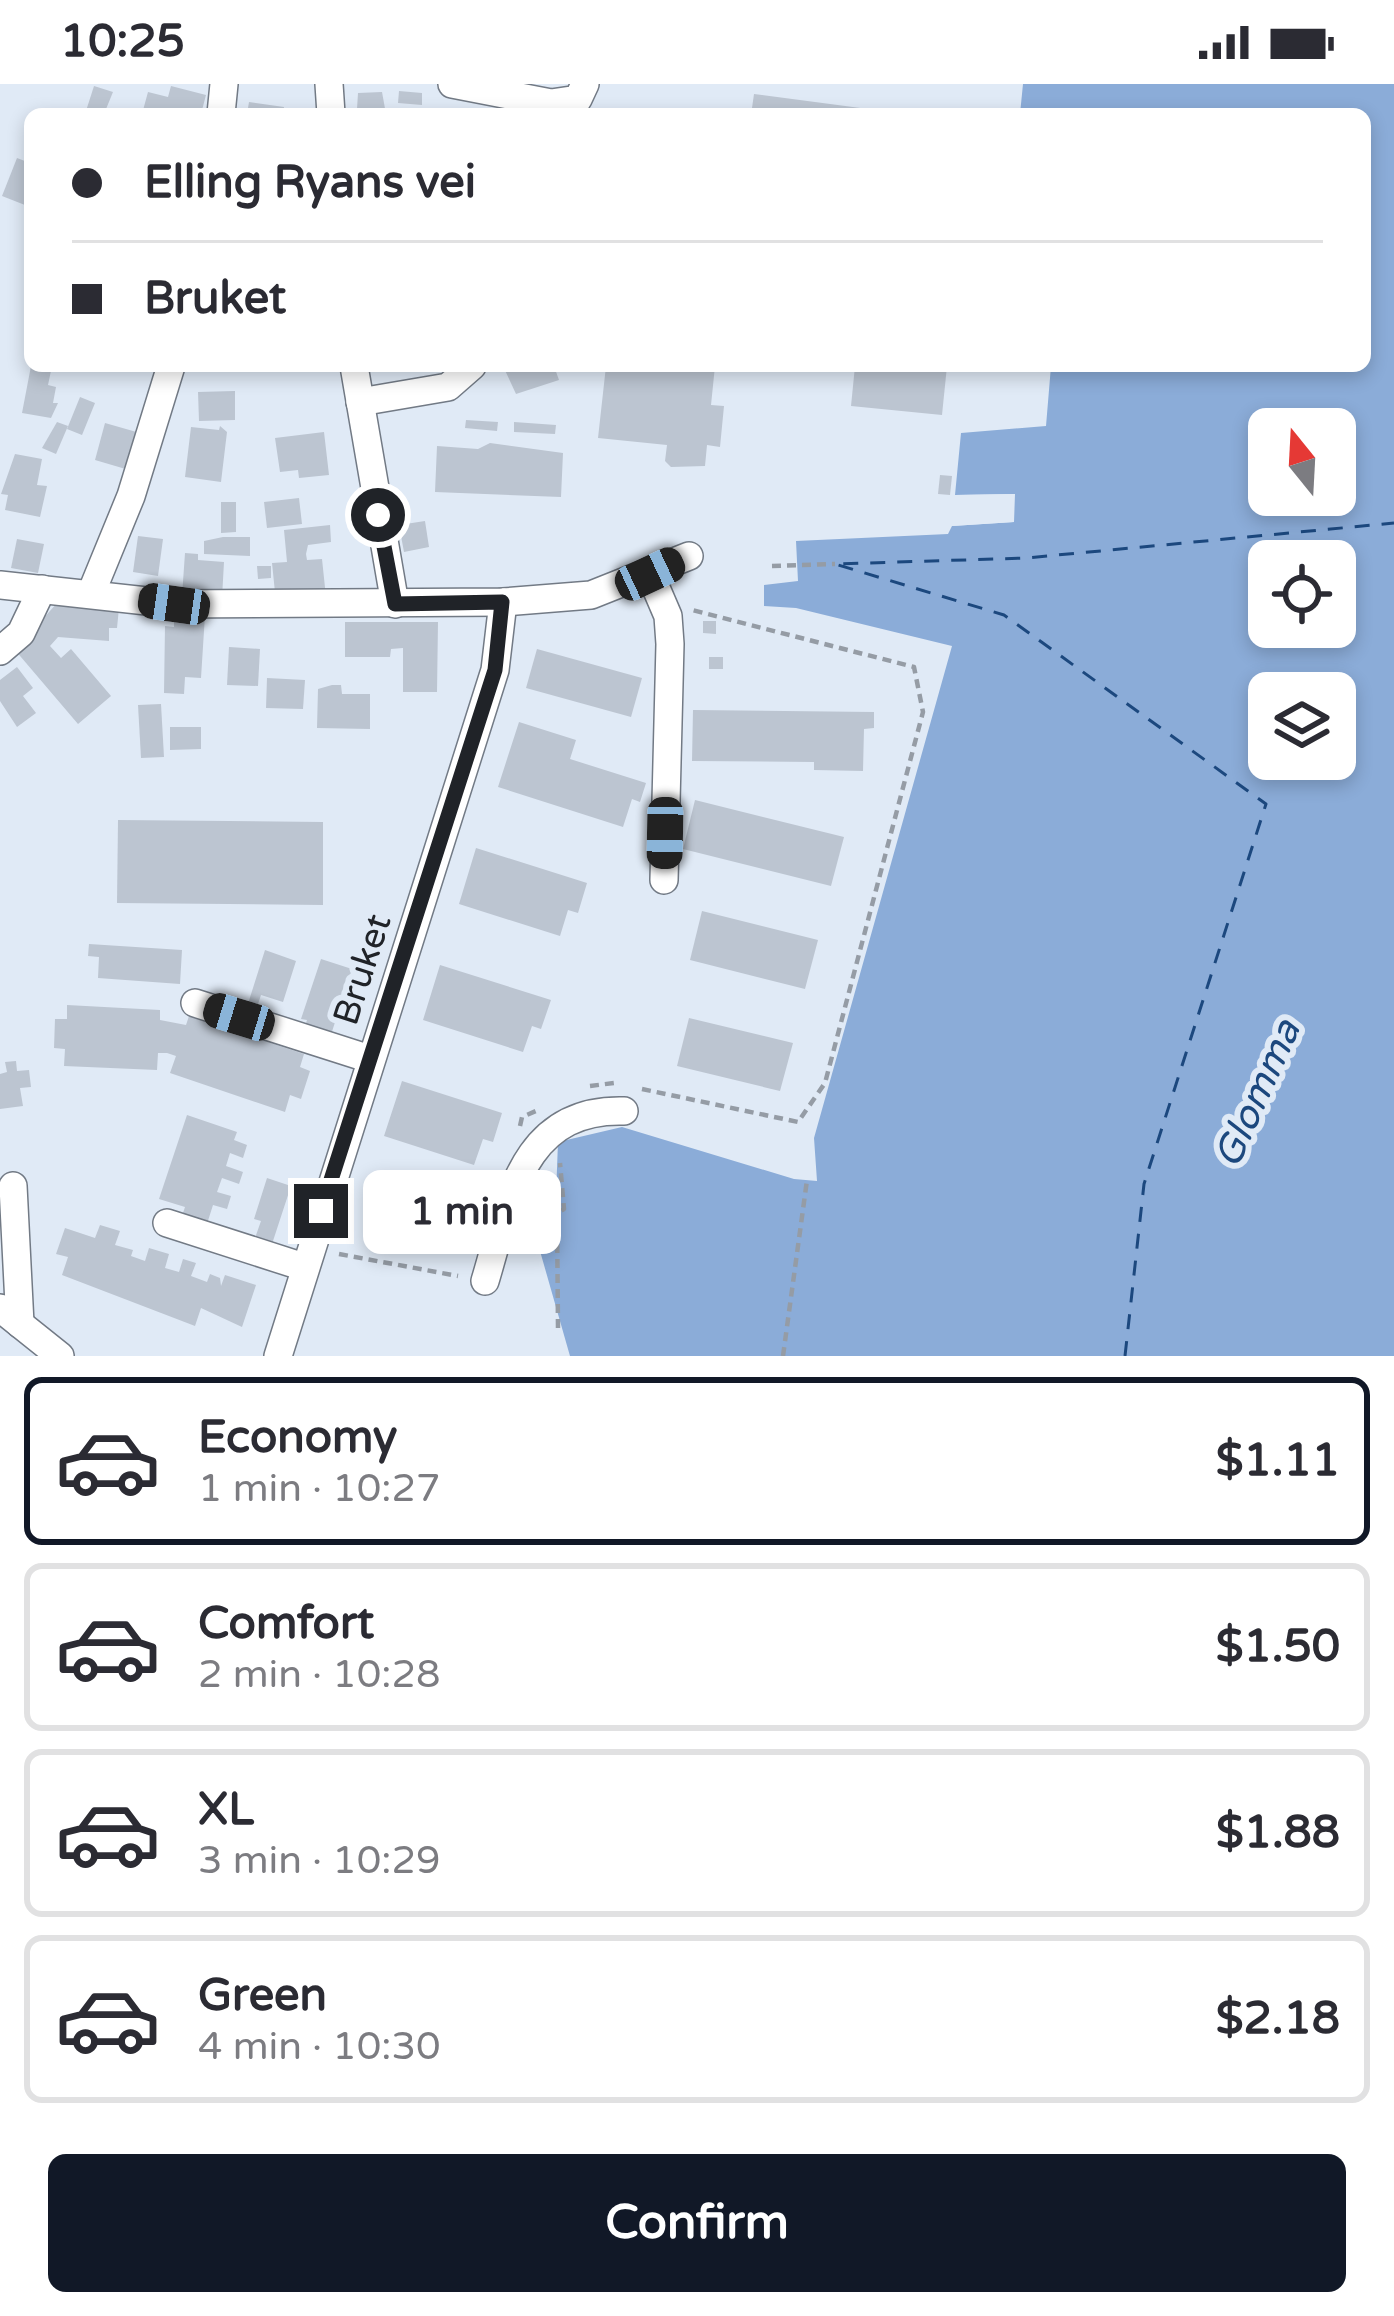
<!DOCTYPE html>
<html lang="en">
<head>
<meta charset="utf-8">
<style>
	:root { --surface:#fff; --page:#f2f2f3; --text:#2b2b33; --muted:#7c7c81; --line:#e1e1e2; --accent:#111827 }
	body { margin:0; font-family:"Varela Round",sans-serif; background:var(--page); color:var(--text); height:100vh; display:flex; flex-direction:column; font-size:45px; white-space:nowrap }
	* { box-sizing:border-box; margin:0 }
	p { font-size:39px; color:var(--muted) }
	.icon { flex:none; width:66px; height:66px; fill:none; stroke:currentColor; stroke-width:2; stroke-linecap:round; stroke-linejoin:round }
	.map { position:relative; height:1272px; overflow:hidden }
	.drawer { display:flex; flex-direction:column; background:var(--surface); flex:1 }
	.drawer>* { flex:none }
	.banner { position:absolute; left:24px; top:24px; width:1347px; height:264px; border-radius:18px; box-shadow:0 6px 18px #0003; display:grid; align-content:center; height:264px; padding:0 48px; background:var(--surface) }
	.needle { width:78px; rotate:342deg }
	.buttons { position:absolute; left:1248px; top:324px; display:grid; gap:24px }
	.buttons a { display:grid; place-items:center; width:108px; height:108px; border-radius:18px; background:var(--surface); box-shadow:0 6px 18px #0003; font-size:60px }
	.end { position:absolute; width:54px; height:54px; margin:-27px; border:15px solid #202328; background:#fff; box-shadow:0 0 0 6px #fff }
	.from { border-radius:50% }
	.bubble { position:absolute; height:84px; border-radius:18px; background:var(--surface); box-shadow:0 6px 18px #0003; font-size:39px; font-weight:700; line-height:84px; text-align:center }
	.car { position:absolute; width:36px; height:72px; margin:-36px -18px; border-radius:15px; box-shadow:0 0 9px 3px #0007; background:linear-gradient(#222 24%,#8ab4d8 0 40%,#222 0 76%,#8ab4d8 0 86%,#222 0) }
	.banner b { display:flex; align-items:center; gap:42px; height:114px; font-size:45px }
	.banner b+b { border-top:3px solid var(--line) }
	.banner i { width:30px; height:30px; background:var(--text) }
	ul { padding:21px 0 0; list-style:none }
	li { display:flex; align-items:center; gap:36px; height:168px; margin:0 24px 18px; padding:0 24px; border:6px solid var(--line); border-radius:18px }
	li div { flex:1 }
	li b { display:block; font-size:45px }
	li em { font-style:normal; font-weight:700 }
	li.selected { border-color:var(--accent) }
	li>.icon { width:108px; height:108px; stroke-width:1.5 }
	.button { display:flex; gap:24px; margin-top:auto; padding:24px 48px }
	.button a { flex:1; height:138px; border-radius:18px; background:var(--accent); color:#fff; font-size:48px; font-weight:700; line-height:138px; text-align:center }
	.status { display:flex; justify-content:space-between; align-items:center; height:84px; padding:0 60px; background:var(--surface); direction:ltr }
	.status svg { height:33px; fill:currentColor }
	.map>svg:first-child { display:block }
	.water { fill:#8bacd8; fill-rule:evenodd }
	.pier { fill:#e0eaf6 }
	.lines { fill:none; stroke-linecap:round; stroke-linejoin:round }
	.ferry { stroke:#1c487e; stroke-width:3; stroke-dasharray:15 12; stroke-linecap:butt }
	.building { fill:#bcc5d1 }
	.minor-casing { stroke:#727a85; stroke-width:30 }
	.path { stroke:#959ca5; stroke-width:4.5; stroke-dasharray:9 6; stroke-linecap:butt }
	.minor { stroke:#fff; stroke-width:27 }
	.route { stroke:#202328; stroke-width:15 }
	.labels { text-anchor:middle; stroke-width:12; stroke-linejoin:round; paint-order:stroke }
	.street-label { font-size:36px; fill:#202328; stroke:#e0eaf6 }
	.water-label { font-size:39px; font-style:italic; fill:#1c487e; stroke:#e0eaf6 }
</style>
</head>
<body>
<div class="status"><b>10:25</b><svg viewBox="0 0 49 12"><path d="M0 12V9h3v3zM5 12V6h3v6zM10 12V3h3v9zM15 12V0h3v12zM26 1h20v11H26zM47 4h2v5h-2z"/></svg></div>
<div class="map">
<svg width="1394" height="1272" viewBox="0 0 1394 1272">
	<rect width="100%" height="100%" fill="#e0eaf6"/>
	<path class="water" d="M 1023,0 L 1394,0 L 1394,1272 L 570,1272 L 536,1153 L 556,1111 L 558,1058 L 622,1043 L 794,1095 L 817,1097 L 814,1054 L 952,562 L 796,524 L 764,522 L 764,501 L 798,497 L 796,457 L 948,450 L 952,442 L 1014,438 L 1014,410 L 955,411 L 961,349 L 1046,342 L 1051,282 L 1365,282 L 1365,30 L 1020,30 ZM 1269,345 L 1335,345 L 1335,411 L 1269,411 ZM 1269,477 L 1335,477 L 1335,543 L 1269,543 ZM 1269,609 L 1335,609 L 1335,675 L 1269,675 Z"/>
	<polygon class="pier" points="1015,410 1014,438 952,442 953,436 1009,432 1009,416 955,416 955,411"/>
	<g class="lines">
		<polyline class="ferry" points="1125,1272 1144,1100 1266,720 1004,531 835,480 1026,474 1394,439"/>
	</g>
	<g class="building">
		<polygon points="94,2 113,8 104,30 85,30"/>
		<polygon points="171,2 206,11 201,30 142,30 148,8 168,13"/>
		<polygon points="399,7 422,9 422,21 398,19"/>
		<polygon points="382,8 386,30 350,30 357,25 358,9"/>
		<polygon points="754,10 883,27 883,30 766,30 752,24"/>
		<polygon points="249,18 284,23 283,30 247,30"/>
		<polygon points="17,74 30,79 30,123 2,112"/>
		<polygon points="31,282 52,282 48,301 56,303 53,319 58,319 51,334 22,329"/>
		<polygon points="503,282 554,282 559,296 516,310"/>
		<polygon points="606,282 715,282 711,321 724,322 720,363 707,361 705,382 671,383 665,377 667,361 598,354"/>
		<polygon points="855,282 947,282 942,331 851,322"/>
		<polygon points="235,307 235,336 199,337 198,308"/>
		<polygon points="80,313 95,319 82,351 67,345"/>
		<polygon points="466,336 498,338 497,347 465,344"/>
		<polygon points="57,338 68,342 56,370 42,364"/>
		<polygon points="514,338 556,341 555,350 514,348"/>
		<polygon points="105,339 140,349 129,386 95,376"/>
		<polygon points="220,342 227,348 221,398 185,393 191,343 219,346"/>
		<polygon points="324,348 329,391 299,394 298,386 280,388 275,354"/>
		<polygon points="490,359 563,369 561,413 435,408 437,362 478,365"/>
		<polygon points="15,370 42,375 37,401 47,402 40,433 5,426 8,411 1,410"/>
		<polygon points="940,391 952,392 950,411 938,410"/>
		<polygon points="299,414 302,440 267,444 264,418"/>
		<polygon points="221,418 236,418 236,448 221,449"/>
		<polygon points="425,437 429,463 404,468 399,441"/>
		<polygon points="330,441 331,458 308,461 306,470 307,476 322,475 326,513 276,518 272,479 287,478 284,446"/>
		<polygon points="138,452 163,455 158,492 133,488"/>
		<polygon points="223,453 250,453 250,472 204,470 204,457"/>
		<polygon points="17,455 44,460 38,489 11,484"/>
		<polygon points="185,469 198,470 198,476 224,478 222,514 182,512"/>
		<polygon points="257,482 271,482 271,494 258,495"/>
		<polygon points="58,518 119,524 117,544 109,544 109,557 58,553 50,562 61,574 71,565 111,612 78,640 15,566"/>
		<polygon points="174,530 205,531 201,594 185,593 184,610 164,609 165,542 174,543"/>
		<polygon points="703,537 716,537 716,550 703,549"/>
		<polygon points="345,538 438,538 437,608 403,608 403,564 391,565 390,573 345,573"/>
		<polygon points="229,563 260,565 258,602 227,601"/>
		<polygon points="537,565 642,594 631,633 526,604"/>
		<rect x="709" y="573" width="14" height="12"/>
		<polygon points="17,583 33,604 23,612 36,629 17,643 0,617 0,596"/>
		<polygon points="267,594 305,596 303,625 266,624"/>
		<polygon points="332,601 341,601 342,610 370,610 370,645 317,644 318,605"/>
		<polygon points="161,620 164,673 141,674 138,621"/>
		<polygon points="693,626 874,628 874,644 864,645 863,687 814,686 814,678 692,677"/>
		<polygon points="519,638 576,656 570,675 646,699 640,718 632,715 623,743 498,703"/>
		<polygon points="170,643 201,643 201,665 170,666"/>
		<polygon points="695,716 844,753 831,802 683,765"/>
		<polygon points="118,736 323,738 323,821 117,819"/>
		<polygon points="476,764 587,799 578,829 568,826 560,852 459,820"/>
		<polygon points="702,827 818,856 805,905 690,876"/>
		<polygon points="89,860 182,866 180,900 98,894 99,873 88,872"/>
		<polygon points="265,866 296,877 283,918 261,911 255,929 246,926"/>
		<polygon points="321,875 352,885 329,957 303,948 307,936 301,935"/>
		<polygon points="440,881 551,916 541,945 532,942 523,968 423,936"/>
		<polygon points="67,921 160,926 160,936 186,941 189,932 304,970 300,983 310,987 301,1015 290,1011 285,1028 170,989 176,972 167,969 158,969 157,986 64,982 65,965 54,964 55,935 67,935"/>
		<polygon points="689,934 793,959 780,1007 677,982"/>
		<polygon points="16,977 17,987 29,986 31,1003 20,1004 23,1022 0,1025 0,990 7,988 5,978"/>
		<polygon points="402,997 502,1029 493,1058 483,1055 474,1081 384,1052"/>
		<polygon points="187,1031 237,1048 234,1056 247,1061 243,1074 230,1069 226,1082 243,1088 239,1100 222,1094 217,1108 231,1112 227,1125 213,1121 206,1143 181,1135 185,1123 159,1115"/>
		<polygon points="267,1094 291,1102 272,1160 255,1154 261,1137 254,1135"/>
		<polygon points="452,1103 470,1109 464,1126 446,1120"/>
		<polygon points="402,1134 421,1138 420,1147 400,1143"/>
		<polygon points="100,1141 120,1147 115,1161 133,1166 131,1172 145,1177 149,1164 169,1170 165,1184 179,1188 183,1175 196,1179 191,1192 207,1198 210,1190 220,1194 221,1202 225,1191 256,1201 242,1243 201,1224 195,1242 62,1191 68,1173 56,1170 65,1144 95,1154"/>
	</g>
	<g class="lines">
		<g class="minor-casing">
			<g id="minor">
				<polyline points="329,0 331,30"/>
				<polyline points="452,0 551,19 578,15 585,0"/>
				<polyline points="221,30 224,0"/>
				<polyline points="354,282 395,520"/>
				<polyline points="360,318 448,303 472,282"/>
				<polyline points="650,490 668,532 670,560 664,796"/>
				<polyline points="0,501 174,520 503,518 591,511 689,472"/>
				<polyline points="92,507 131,412 171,282"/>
				<polyline points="0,567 21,549 42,505"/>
				<polyline points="195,919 370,975"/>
				<polyline points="13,1102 20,1240"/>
				<polyline points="167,1139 304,1183"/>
				<path d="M 485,1197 C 509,1118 521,1024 624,1027"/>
				<polyline points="0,1224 60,1272"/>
				<polyline points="278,1272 495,586 503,518"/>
			</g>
		</g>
		<g class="path">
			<polyline points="772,482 835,480"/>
			<polyline points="590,1002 614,999"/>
			<polyline points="642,1005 798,1038 825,999 923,628 914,583 692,526"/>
			<polyline points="520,1042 522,1033 536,1027"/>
			<polyline points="339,1170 458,1192"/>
			<polyline points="558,1244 557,1129 564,1125 560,1079"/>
			<polyline points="783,1272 807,1096"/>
		</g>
		<use href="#minor" class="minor"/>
	</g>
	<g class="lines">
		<polyline class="route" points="321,1127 495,586 502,518 395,520 378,431"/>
	</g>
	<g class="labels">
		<g class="street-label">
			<text transform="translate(361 885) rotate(-72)" y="13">Bruket</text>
		</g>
		<g class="water-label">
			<text transform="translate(1256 1009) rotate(-66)" y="14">Glomma</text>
		</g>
	</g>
</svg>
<div class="buttons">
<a><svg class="needle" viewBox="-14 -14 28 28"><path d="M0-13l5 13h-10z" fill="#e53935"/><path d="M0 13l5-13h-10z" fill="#7c7c81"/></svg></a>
<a><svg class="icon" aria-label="locate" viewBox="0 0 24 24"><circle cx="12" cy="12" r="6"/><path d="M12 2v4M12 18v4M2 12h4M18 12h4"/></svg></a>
<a><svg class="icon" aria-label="layers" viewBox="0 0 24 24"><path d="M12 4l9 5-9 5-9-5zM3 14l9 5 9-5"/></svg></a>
</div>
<i class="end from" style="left:378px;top:431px"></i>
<i class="end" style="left:321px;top:1127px"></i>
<div class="bubble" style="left:363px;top:1086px;width:198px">1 min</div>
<i class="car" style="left:650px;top:490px;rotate:65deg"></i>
<i class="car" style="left:174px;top:520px;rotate:278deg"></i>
<i class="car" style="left:665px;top:749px;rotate:181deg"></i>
<i class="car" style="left:239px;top:933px;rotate:287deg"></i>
<div class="banner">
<b><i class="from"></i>Elling Ryans vei</b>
<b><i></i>Bruket</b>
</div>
</div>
<section class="drawer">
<ul>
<li class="selected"><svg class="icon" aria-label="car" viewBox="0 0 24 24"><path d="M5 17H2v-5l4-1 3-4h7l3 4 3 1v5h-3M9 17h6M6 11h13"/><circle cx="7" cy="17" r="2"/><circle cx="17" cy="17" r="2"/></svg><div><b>Economy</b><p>1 min · 10:27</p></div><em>$1.11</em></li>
<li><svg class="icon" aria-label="car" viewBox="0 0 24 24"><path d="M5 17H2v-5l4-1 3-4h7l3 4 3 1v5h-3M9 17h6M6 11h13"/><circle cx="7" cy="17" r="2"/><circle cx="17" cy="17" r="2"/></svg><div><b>Comfort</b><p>2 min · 10:28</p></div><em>$1.50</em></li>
<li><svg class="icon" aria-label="car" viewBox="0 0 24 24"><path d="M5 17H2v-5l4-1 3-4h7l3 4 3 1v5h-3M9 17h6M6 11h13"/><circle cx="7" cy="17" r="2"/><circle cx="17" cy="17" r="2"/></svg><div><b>XL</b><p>3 min · 10:29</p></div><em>$1.88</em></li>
<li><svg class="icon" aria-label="car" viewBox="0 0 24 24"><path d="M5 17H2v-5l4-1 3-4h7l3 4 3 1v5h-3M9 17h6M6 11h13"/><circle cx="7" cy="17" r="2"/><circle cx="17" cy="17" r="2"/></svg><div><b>Green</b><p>4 min · 10:30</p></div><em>$2.18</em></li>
</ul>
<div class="button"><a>Confirm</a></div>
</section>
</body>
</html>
